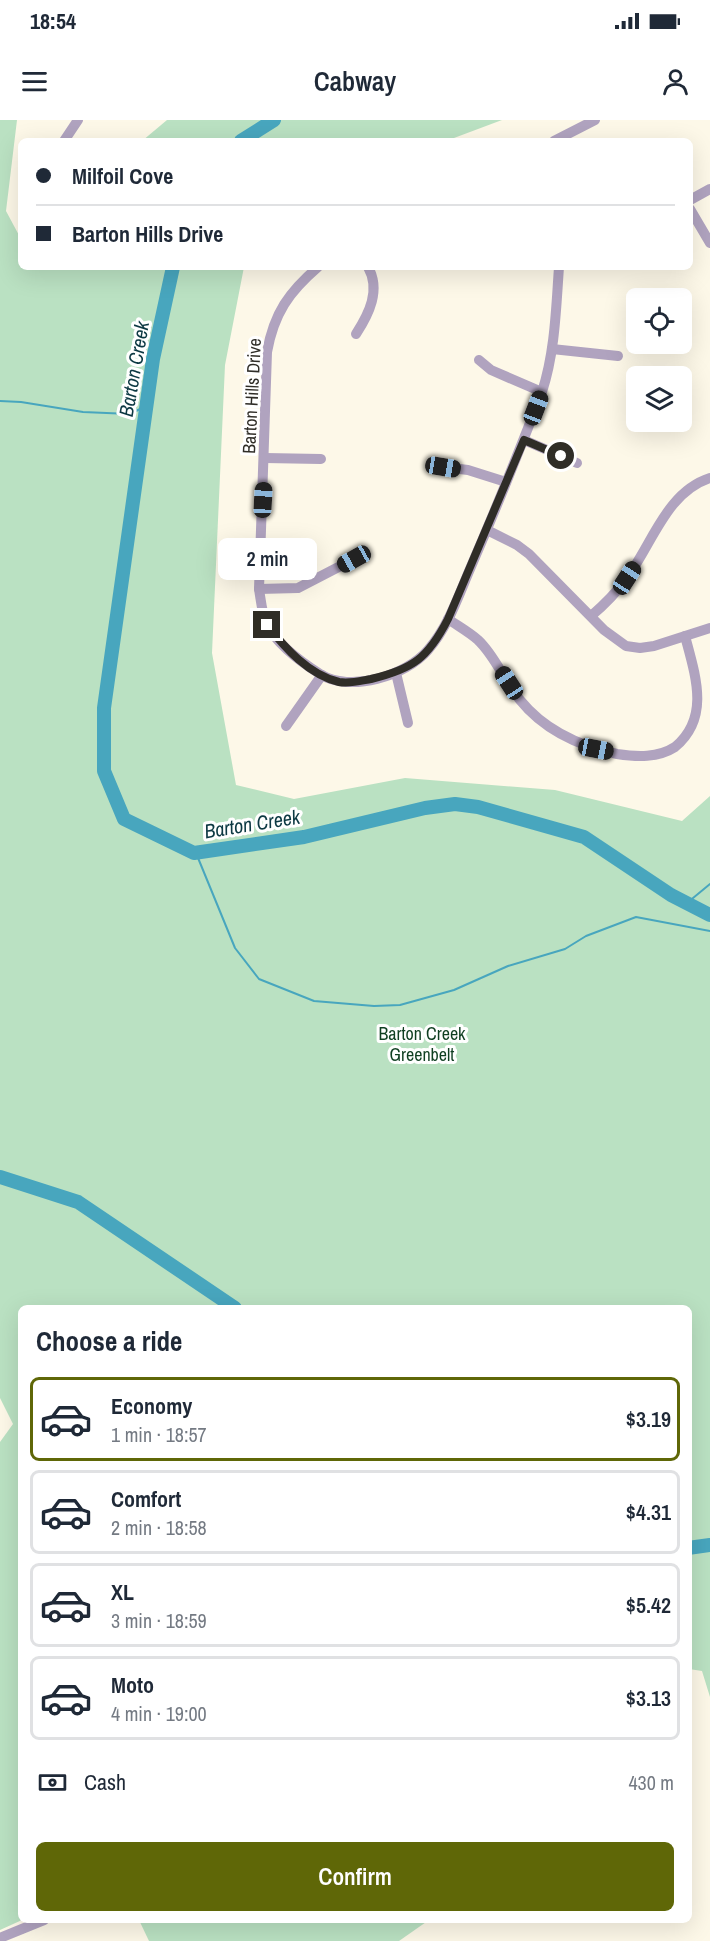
<!DOCTYPE html>
<html lang="en">
<head>
<meta charset="utf-8">
<style>
	:root { --surface:#fff; --page:#f2f2f3; --text:#1f2937; --muted:#747a83; --line:#e0e1e3; --accent:#5f6707 }
	body { margin:0; font-family:"Archivo Narrow",sans-serif; background:var(--page); color:var(--text); height:100vh; display:flex; flex-direction:column; font-size:22px; white-space:nowrap }
	* { box-sizing:border-box; margin:0 }
	p { font-size:20px; color:var(--muted) }
	.icon { flex:none; width:33px; height:33px; fill:none; stroke:currentColor; stroke-width:2; stroke-linecap:round; stroke-linejoin:round }
	.map { position:relative; flex:1; overflow:hidden }
	.side { position:absolute; left:18px; top:1185px; width:674px; height:618px; display:flex; flex-direction:column; background:var(--surface); border-radius:9px; box-shadow:0 6px 24px #0002 }
	.side>* { flex:none }
	.banner { position:absolute; left:18px; top:18px; width:675px; height:132px; border-radius:9px; box-shadow:0 6px 24px #0002; display:grid; align-content:center; height:132px; padding:0 18px; background:var(--surface) }
	.controls { position:absolute; left:626px; top:168px; display:grid; gap:12px }
	.controls a { display:grid; place-items:center; width:66px; height:66px; border-radius:9px; background:var(--surface); box-shadow:0 6px 24px #0002; font-size:30px }
	.end { position:absolute; width:27px; height:27px; margin:-14px; border:8px solid #2f2d27; background:#fff; box-shadow:0 0 0 3px #fff }
	.from { border-radius:50% }
	.bubble { position:absolute; height:42px; border-radius:9px; background:var(--surface); box-shadow:0 6px 24px #0002; font-size:20px; font-weight:600; line-height:42px; text-align:center }
	.car { position:absolute; width:18px; height:36px; margin:-18px -9px; border-radius:8px; box-shadow:0 0 4px 2px #0007; background:linear-gradient(#222 24%,#8ab4d8 0 40%,#222 0 76%,#8ab4d8 0 86%,#222 0) }
	.banner b { display:flex; align-items:center; gap:21px; height:57px; font-size:22px }
	.banner b+b { border-top:2px solid var(--line) }
	.banner i { width:15px; height:15px; background:var(--text) }
	ul { padding:0; list-style:none }
	li { display:flex; align-items:center; gap:18px; height:84px; margin:0 12px 9px; padding:0 6px; border:3px solid var(--line); border-radius:9px }
	li div { flex:1 }
	li b { display:block; font-size:22px }
	li em { font-style:normal; font-weight:600 }
	li.on { border-color:var(--accent) }
	li>.icon { width:54px; height:54px; stroke-width:1.5 }
	h2 { padding:0 18px; font-size:27px; line-height:72px }
	.pay { display:flex; align-items:center; gap:15px; height:66px; padding:0 18px; font-size:22px }
	.pay p { margin-inline-start:auto }
	.button { display:flex; gap:12px; margin-top:auto; padding:12px 18px }
	.button a { flex:1; height:69px; border-radius:9px; background:var(--accent); color:#fff; font-size:24px; font-weight:600; line-height:69px; text-align:center }
	.status { display:flex; justify-content:space-between; align-items:center; height:42px; padding:0 30px; background:var(--surface); direction:ltr }
	.status svg { height:16px; fill:currentColor }
	header { display:flex; justify-content:space-between; align-items:center; height:78px; padding:0 18px; background:var(--surface); font-size:27px; font-weight:600 }
	.map>svg:first-child { display:block }
	.green { fill:#bae1c2 }
	.lines { fill:none; stroke-linecap:round; stroke-linejoin:round }
	.stream { stroke:#48a6be; stroke-width:2 }
	.river { stroke:#48a6be; stroke-width:14 }
	.minor { stroke:#b0a3bf; stroke-width:10 }
	.route { stroke:#2f2d27; stroke-width:8 }
	.labels { text-anchor:middle; stroke-width:6; stroke-linejoin:round; paint-order:stroke }
	.street-label { font-size:18px; fill:#2f2d27; stroke:#fff }
	.park-label { font-size:18px; fill:#0f3f21; stroke:#fff }
	.water-label { font-size:20px; font-style:italic; fill:#0d3943; stroke:#fff }
</style>
</head>
<body>
<div class="status"><b>18:54</b><svg viewBox="0 0 49 12"><path d="M0 12V9h3v3zM5 12V6h3v6zM10 12V3h3v9zM15 12V0h3v12zM26 1h20v11H26zM47 4h2v5h-2z"/></svg></div>
<header><svg class="icon" aria-label="menu" viewBox="0 0 24 24"><path d="M4 6h16M4 12h16M4 18h16"/></svg>Cabway<svg class="icon" aria-label="person" viewBox="0 0 24 24"><circle cx="12" cy="8" r="4"/><path d="M4 21q1-7 8-7t8 7"/></svg></header>
<div class="map">
<svg width="710" height="1821" viewBox="0 0 710 1821">
	<rect width="100%" height="100%" fill="#fdf8e8"/>
	<g class="green">
		<polygon points="0,0 17,0 6,91 21,119 21,147 244,147 225,245 212,533 236,665 294,679 405,658 555,670 682,701 710,676 710,1577 702,1551 689,1549 688,1188 21,1188 22,1800 0,1810 0,1322 13,1304 0,1278"/>
		<polygon points="167,0 502,0 446,21 142,21"/>
		<polygon points="139,1800 429,1800 399,1821 149,1821"/>
	</g>
	<g class="lines">
		<g class="stream">
			<polyline points="0,281 21,282 83,292 130,294 146,286"/>
			<polyline points="196,733 235,828 259,859 314,881 374,886 400,885 454,870 508,846 565,829 586,816 636,797 710,811"/>
			<polyline points="687,783 710,764"/>
		</g>
		<g class="river">
			<polyline points="241,21 274,0"/>
			<polyline points="173,147 153,239 104,588 104,651 124,699 194,733 304,717 425,688 455,684 478,687 584,717 671,775 710,795"/>
			<polyline points="0,1057 78,1082 235,1188"/>
			<polyline points="688,1428 710,1425"/>
		</g>
		<g class="minor">
			<polyline points="64,21 78,0"/>
			<polyline points="554,21 595,0"/>
			<polyline points="690,80 710,69"/>
			<polyline points="690,89 710,123"/>
			<path d="M 318,147 C 289,172 274,193 267,232 L 259,469 C 261,481 262,494 267,505 C 278,525 301,542 320,554 C 350,573 406,556 428,530 C 448,507 458,477 470,449 C 495,391 519,332 542,272 C 555,232 556,189 559,147"/>
			<path d="M 356,214 C 369,194 381,170 368,147"/>
			<polyline points="552,229 618,236"/>
			<polyline points="479,240 491,250 542,272"/>
			<polyline points="524,320 577,343"/>
			<polyline points="265,338 321,339"/>
			<polyline points="443,347 468,350 506,362"/>
			<polyline points="487,410 517,425 529,434 604,510 626,526 640,528 654,526 710,508"/>
			<polyline points="259,469 298,468 354,439"/>
			<path d="M 591,496 C 604,485 616,473 626,459 C 652,425 666,372 710,358"/>
			<path d="M 448,499 C 458,506 469,512 478,520 C 496,537 504,561 520,580 C 545,611 579,626 617,634 C 637,637 658,638 675,627 C 710,598 696,557 685,516"/>
			<polyline points="396,553 408,603"/>
			<polyline points="286,606 322,555"/>
			<polyline points="0,1818 44,1800"/>
		</g>
	</g>
	<g class="lines">
		<path class="route" d="M 267,505 C 285,528 309,555 339,562 C 350,564 360,561 371,559 C 413,549 428,538 448,499 L 524,320 L 561,336"/>
	</g>
	<g class="labels">
		<g class="street-label">
			<text transform="translate(252 276) rotate(-87)" y="6">Barton Hills Drive</text>
		</g>
		<g class="park-label">
			<text x="422" y="920">Barton Creek<tspan x="422" dy="21">Greenbelt</tspan></text>
		</g>
		<g class="water-label">
			<text transform="translate(134 249) rotate(-80)" y="7">Barton Creek</text>
			<text transform="translate(252 704) rotate(-9)" y="7">Barton Creek</text>
		</g>
	</g>
</svg>
<div class="controls">
<a><svg class="icon" aria-label="locate" viewBox="0 0 24 24"><circle cx="12" cy="12" r="6"/><path d="M12 2v4M12 18v4M2 12h4M18 12h4"/></svg></a>
<a><svg class="icon" aria-label="layers" viewBox="0 0 24 24"><path d="M12 4l9 5-9 5-9-5zM3 14l9 5 9-5"/></svg></a>
</div>
<i class="end from" style="left:561px;top:336px"></i>
<i class="end" style="left:267px;top:505px"></i>
<div class="bubble" style="left:218px;top:418px;width:99px">2 min</div>
<i class="car" style="left:536px;top:288px;rotate:21deg"></i>
<i class="car" style="left:443px;top:347px;rotate:99deg"></i>
<i class="car" style="left:263px;top:380px;rotate:3deg"></i>
<i class="car" style="left:354px;top:439px;rotate:241deg"></i>
<i class="car" style="left:627px;top:458px;rotate:33deg"></i>
<i class="car" style="left:509px;top:563px;rotate:327deg"></i>
<i class="car" style="left:596px;top:629px;rotate:101deg"></i>
<div class="banner">
<b><i class="from"></i>Milfoil Cove</b>
<b><i></i>Barton Hills Drive</b>
</div>
<section class="side">
<h2>Choose a ride</h2>
<ul>
<li class="on"><svg class="icon" aria-label="car" viewBox="0 0 24 24"><path d="M5 17H2v-5l4-1 3-4h7l3 4 3 1v5h-3M9 17h6M6 11h13"/><circle cx="7" cy="17" r="2"/><circle cx="17" cy="17" r="2"/></svg><div><b>Economy</b><p>1 min · 18:57</p></div><em>$3.19</em></li>
<li><svg class="icon" aria-label="car" viewBox="0 0 24 24"><path d="M5 17H2v-5l4-1 3-4h7l3 4 3 1v5h-3M9 17h6M6 11h13"/><circle cx="7" cy="17" r="2"/><circle cx="17" cy="17" r="2"/></svg><div><b>Comfort</b><p>2 min · 18:58</p></div><em>$4.31</em></li>
<li><svg class="icon" aria-label="car" viewBox="0 0 24 24"><path d="M5 17H2v-5l4-1 3-4h7l3 4 3 1v5h-3M9 17h6M6 11h13"/><circle cx="7" cy="17" r="2"/><circle cx="17" cy="17" r="2"/></svg><div><b>XL</b><p>3 min · 18:59</p></div><em>$5.42</em></li>
<li><svg class="icon" aria-label="car" viewBox="0 0 24 24"><path d="M5 17H2v-5l4-1 3-4h7l3 4 3 1v5h-3M9 17h6M6 11h13"/><circle cx="7" cy="17" r="2"/><circle cx="17" cy="17" r="2"/></svg><div><b>Moto</b><p>4 min · 19:00</p></div><em>$3.13</em></li>
</ul>
<div class="pay"><svg class="icon" aria-label="cash" viewBox="0 0 24 24"><path d="M3 7h18v10H3z"/><circle cx="12" cy="12" r="2"/></svg>Cash<p>430 m</p></div>
<div class="button"><a>Confirm</a></div>
</section>
</div>
</body>
</html>
